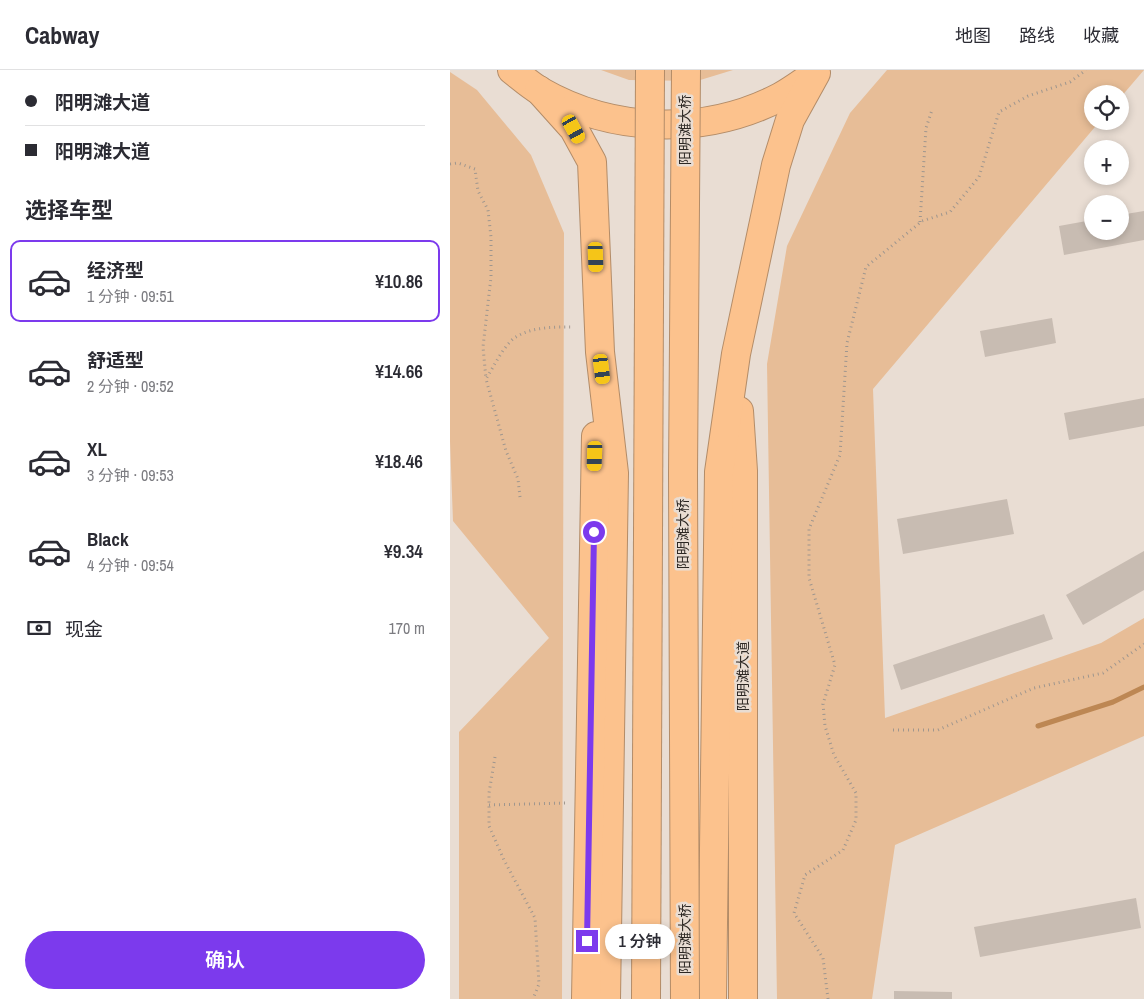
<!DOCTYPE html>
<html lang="zh">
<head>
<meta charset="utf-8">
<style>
	:root { --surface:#fff; --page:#f2f2f3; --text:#2b2b33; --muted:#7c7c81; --line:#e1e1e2; --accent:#7c3aed }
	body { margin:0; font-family:"Archivo Narrow","Noto Sans SC",sans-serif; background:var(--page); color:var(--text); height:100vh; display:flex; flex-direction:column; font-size:19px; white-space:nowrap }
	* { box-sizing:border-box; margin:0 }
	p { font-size:16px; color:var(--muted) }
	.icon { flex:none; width:28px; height:28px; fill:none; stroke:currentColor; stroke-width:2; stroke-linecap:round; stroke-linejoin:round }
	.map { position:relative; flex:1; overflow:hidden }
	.drawer { display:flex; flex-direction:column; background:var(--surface); width:450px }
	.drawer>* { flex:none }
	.banner { display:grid; align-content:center; height:110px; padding:0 25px; background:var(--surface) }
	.buttons { position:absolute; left:634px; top:15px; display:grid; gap:10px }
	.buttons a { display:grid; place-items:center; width:45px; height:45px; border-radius:50%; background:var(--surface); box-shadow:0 2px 8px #0003; font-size:25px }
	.end { position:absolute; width:22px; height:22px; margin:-11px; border:6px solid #7c3aed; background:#fff; box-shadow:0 0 0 2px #fff }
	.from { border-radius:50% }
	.bubble { position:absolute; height:35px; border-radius:18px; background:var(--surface); box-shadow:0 2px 8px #0003; font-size:16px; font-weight:600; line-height:35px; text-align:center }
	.car { position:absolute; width:15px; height:30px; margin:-15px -8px; border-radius:6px; box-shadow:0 0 4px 1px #0007; background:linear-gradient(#f5c518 24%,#345 0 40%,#f5c518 0 76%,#345 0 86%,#f5c518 0) }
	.banner b { display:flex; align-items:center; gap:18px; height:48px; font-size:19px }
	.banner b+b { border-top:1px solid var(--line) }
	.banner i { width:12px; height:12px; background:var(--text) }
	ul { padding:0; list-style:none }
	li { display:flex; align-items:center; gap:15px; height:82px; margin:0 10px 8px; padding:0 15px; border:2px solid transparent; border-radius:10px }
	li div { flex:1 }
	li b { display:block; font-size:19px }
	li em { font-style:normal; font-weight:600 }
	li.current { border-color:var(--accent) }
	li>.icon { width:45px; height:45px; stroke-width:1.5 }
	h2 { padding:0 25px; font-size:22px; line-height:60px }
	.pay { display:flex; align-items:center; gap:12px; height:55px; padding:0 25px; font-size:19px }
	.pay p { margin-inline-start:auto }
	.action { display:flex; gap:10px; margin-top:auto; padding:10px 25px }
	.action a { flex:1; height:58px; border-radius:30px; background:var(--accent); color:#fff; font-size:20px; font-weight:600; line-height:58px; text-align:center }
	header { display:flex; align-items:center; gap:30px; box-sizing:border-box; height:70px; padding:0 25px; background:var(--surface); border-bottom:1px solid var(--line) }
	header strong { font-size:24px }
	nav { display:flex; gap:28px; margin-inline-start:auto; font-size:18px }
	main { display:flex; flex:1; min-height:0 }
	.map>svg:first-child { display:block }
	.green { fill:#e7bd97 }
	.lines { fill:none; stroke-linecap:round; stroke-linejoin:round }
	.stream { stroke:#bd8753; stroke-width:5 }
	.building { fill:#c8bcb2 }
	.highway-casing { stroke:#b38c68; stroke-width:30 }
	.path { stroke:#9f968e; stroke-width:3; stroke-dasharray:1 4; stroke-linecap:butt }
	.highway { stroke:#fcc28d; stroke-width:28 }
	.highway-bridge-casing { stroke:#b38c68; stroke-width:30; stroke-linecap:butt }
	.highway-bridge { stroke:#fcc28d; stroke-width:28 }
	.route { stroke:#7c3aed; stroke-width:6 }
	.labels { text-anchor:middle; stroke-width:5; stroke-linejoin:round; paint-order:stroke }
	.street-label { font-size:14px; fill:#2c2723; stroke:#e9ddd3 }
</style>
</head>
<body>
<header>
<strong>Cabway</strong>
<nav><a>地图</a><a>路线</a><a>收藏</a></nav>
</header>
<main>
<section class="drawer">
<div class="banner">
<b><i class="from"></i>阳明滩大道</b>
<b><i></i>阳明滩大道</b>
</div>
<h2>选择车型</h2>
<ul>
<li class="current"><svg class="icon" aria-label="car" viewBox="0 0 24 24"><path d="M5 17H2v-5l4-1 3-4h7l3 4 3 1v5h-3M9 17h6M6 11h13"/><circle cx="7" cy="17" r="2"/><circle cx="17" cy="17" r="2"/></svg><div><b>经济型</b><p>1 分钟 · 09:51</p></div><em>¥10.86</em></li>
<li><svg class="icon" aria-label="car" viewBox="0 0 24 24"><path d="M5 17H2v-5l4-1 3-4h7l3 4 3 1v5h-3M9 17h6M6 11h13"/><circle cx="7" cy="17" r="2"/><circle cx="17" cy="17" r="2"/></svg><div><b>舒适型</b><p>2 分钟 · 09:52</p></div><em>¥14.66</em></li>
<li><svg class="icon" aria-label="car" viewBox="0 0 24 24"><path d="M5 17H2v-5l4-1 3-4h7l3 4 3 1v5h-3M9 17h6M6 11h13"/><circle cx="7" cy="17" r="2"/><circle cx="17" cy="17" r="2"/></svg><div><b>XL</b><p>3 分钟 · 09:53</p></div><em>¥18.46</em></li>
<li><svg class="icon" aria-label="car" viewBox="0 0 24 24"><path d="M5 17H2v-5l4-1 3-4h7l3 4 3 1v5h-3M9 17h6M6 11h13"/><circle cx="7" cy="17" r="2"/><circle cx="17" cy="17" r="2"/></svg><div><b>Black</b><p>4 分钟 · 09:54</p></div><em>¥9.34</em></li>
</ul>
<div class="pay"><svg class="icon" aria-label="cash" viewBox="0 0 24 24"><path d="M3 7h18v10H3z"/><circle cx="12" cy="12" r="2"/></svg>现金<p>170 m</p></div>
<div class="action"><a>确认</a></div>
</section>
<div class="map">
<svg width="694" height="929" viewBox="0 0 694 929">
	<rect width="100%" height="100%" fill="#e9ddd3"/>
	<g class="green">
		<polygon points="151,0 283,0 247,11 179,10"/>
		<polygon points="437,0 694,0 670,28 670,24 642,24 642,51 650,51 423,319 435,648 651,573 694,548 694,666 445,775 422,929 327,929 317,294 337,176 400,43"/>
		<polygon points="0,2 27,20 81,85 114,163 112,929 9,929 9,662 99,568 3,451 0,371"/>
	</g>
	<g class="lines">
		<polyline class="stream" points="588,656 663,632 694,617"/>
	</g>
	<g class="building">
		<polygon points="694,141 694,170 614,185 609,156 642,150 642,161 670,161 670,145"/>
		<polygon points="602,248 606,273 535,287 530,261"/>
		<polygon points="694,328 694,356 619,370 614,343"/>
		<polygon points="557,429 564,464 453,484 447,449"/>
		<polygon points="694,481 694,520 633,555 616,525"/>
		<polygon points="594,544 603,569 451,620 443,595"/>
		<polygon points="686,828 691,858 530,887 524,857"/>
		<polygon points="444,921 502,922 502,929 444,929"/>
	</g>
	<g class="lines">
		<g class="highway-casing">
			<g id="highway">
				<path d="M 62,0 C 71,7 80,15 90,21 C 163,63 255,66 330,27 C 341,21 352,13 362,6"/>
				<polyline points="89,20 124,59 142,92 150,282 164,403 156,929"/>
				<polyline points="289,341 293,401 293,929"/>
				<polyline points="136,929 146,366"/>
				<polyline points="262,929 269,402 286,284 326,95 340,50 366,3"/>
			</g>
		</g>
		<g class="path">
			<polyline points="0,94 8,93 25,99 28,121 38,140 41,167 41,207 33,277 36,309"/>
			<polyline points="470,152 476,58 482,40"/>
			<path d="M 70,427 L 68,409 L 56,381 L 36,309 C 44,296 52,279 63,269 C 79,257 103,257 121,257"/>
			<polyline points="443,660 488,660 584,618 653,603 694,574"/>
			<polyline points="45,687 39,723 39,756 54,790 85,848 89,914 83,929"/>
			<polyline points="39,735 118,733"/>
			<polyline points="378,929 373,888 344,843 355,805 393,780 406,750 406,723 384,685 375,656 373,634 385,595 359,508 359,459 390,385 397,273 416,197 472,151 500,142 529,107 549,42 578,26 620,12 636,0"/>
		</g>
		<use href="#highway" class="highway"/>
		<g class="highway-bridge-casing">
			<g id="highway-bridge">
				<polyline points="196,929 200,0"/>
				<polyline points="235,929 233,404 236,0"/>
			</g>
		</g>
		<use href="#highway-bridge" class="highway-bridge"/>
	</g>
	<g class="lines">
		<polyline class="route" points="137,871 144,462"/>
	</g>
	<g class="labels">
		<g class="street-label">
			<text transform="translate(235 60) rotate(-90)" y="5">阳明滩大桥</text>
			<text transform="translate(233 464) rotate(-90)" y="5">阳明滩大桥</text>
			<text transform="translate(293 606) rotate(-90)" y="5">阳明滩大道</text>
			<text transform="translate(235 869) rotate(-90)" y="5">阳明滩大桥</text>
		</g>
	</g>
</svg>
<div class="buttons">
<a><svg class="icon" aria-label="locate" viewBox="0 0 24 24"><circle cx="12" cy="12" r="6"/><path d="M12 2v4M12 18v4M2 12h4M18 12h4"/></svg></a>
<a>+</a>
<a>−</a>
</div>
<i class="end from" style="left:144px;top:462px"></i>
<i class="end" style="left:137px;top:871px"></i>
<div class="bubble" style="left:155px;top:854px;width:70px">1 分钟</div>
<i class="car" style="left:124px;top:59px;rotate:151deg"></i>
<i class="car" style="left:146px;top:187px;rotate:178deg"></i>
<i class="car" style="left:152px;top:299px;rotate:173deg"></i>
<i class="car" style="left:145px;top:386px;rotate:182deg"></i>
</div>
</main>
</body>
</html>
